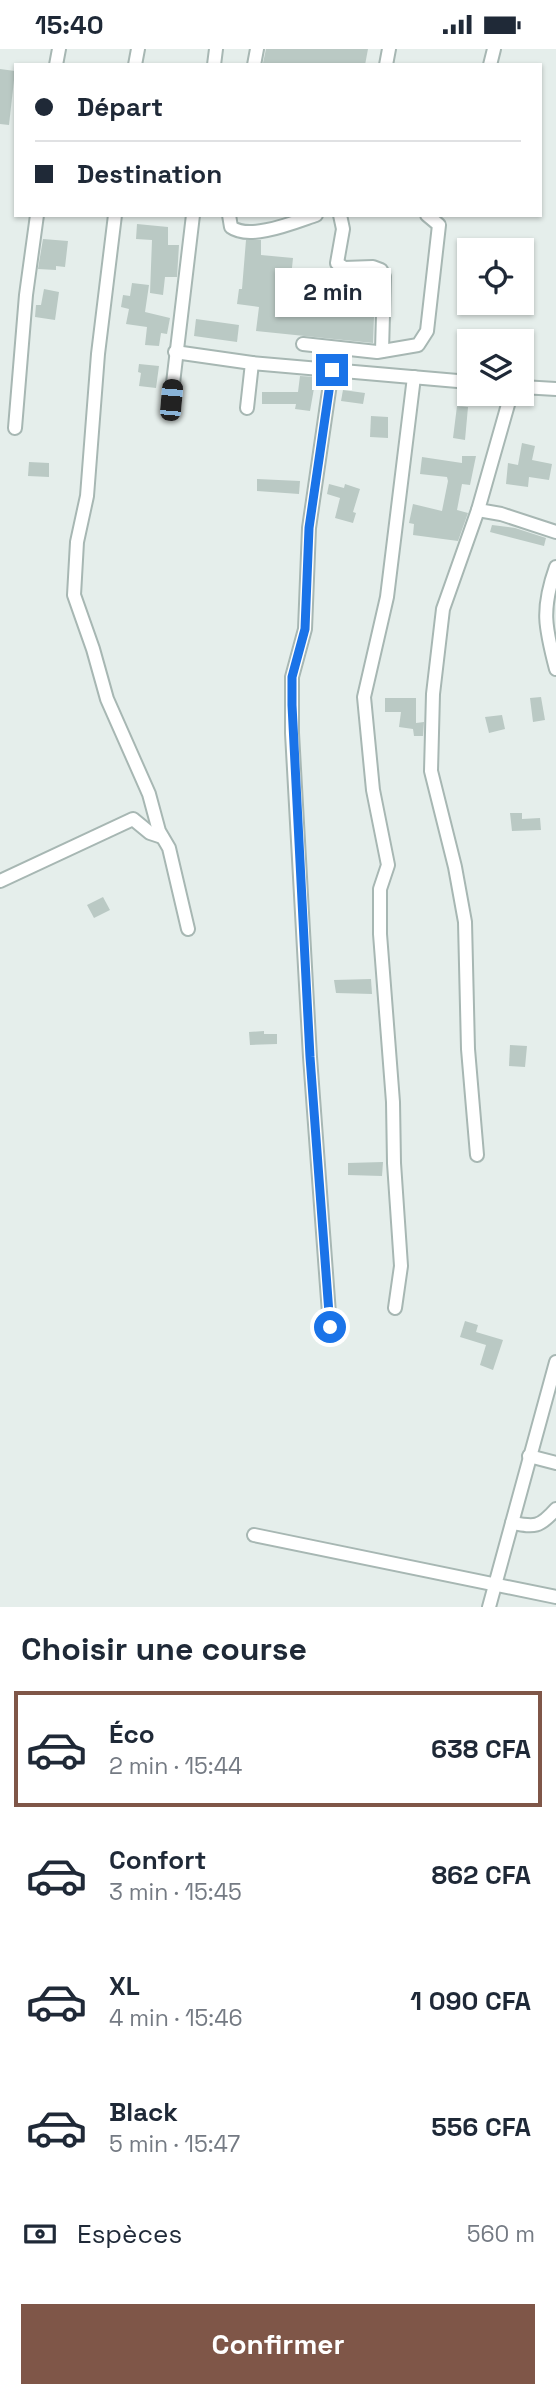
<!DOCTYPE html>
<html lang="fr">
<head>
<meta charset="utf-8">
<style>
	:root { --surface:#fff; --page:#f6f6f7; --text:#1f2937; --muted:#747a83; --line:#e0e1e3; --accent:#7f5648 }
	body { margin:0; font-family:"Space Grotesk",sans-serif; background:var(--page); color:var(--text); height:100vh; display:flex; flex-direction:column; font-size:26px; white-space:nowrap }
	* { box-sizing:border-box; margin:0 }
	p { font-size:23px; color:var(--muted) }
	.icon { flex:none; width:38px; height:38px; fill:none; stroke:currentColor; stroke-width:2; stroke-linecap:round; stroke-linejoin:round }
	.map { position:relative; height:1558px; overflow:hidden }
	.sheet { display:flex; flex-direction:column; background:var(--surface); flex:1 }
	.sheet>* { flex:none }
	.hud { position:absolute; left:14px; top:14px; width:528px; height:154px; border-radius:0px; box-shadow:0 2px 5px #0004; display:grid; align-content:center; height:154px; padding:0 21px; background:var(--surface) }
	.controls { position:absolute; left:457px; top:189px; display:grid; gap:14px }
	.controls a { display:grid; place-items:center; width:77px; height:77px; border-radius:0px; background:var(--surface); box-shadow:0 2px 5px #0004; font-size:35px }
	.end { position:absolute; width:32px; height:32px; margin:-16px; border:9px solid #1a73e8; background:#fff; box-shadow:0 0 0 4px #fff }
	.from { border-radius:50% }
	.bubble { position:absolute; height:49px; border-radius:0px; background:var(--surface); box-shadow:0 2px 5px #0004; font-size:23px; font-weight:800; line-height:49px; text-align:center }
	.car { position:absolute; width:21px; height:42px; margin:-21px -10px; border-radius:9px; box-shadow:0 0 5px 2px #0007; background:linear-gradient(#222 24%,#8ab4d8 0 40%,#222 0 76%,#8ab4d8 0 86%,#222 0) }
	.hud b { display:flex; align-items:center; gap:24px; height:66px; font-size:26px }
	.hud b+b { border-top:2px solid var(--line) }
	.hud i { width:18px; height:18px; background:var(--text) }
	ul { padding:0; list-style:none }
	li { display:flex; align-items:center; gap:21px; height:116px; margin:0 14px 10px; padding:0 7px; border:4px solid transparent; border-radius:0px }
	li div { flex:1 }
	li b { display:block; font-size:26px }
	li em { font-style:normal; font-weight:800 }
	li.on { border-color:var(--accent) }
	li>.icon { width:63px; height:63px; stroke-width:1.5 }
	h2 { padding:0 21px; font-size:32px; line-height:84px }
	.pay { display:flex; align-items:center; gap:18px; height:77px; padding:0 21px; font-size:26px }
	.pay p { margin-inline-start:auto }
	.action { display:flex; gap:14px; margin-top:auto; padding:14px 21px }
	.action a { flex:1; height:80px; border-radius:0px; background:var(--accent); color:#fff; font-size:28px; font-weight:800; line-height:80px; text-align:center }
	.status { display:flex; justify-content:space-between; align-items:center; height:49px; padding:0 35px; background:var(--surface); direction:ltr }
	.status svg { height:19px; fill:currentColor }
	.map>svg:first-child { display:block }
	.building { fill:#bac9c4 }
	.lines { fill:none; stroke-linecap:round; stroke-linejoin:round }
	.minor-casing { stroke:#a7b7b3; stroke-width:16 }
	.minor { stroke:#fff; stroke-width:12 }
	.route { stroke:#1a73e8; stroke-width:9 }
</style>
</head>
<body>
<div class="status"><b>15:40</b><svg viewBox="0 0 49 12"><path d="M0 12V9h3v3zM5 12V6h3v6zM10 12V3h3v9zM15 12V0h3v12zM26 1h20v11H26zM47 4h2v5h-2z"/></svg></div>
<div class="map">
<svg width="556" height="1558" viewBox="0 0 556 1558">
	<rect width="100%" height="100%" fill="#e5eeeb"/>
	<g class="building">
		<polygon points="266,0 368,0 365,16 263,14"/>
		<polygon points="0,20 15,22 9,76 0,75"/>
		<polygon points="137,175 168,178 168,196 179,196 177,228 165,228 163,246 150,244 152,191 136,190"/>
		<polygon points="43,190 68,192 65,218 56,217 56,221 38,220"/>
		<polygon points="246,191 261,191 261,206 293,209 290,238 345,250 346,237 375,242 373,294 256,282 259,258 237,255 239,240 242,240"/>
		<polygon points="132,234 149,236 145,263 170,269 167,285 161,284 159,297 145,296 147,278 126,275 129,260 121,258 123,246 130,247"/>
		<polygon points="44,240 59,243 55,271 35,268 36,256 41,256"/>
		<polygon points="196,270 239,276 237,293 194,287"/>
		<polygon points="139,315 159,317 156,339 139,337 141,324 138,323"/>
		<polygon points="300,327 316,328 310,362 295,360 296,355 262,355 262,343 298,343"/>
		<polygon points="343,341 365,344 363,355 341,352"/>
		<polygon points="457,357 468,358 465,391 453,389"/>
		<polygon points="371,367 388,368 388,389 370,388"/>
		<polygon points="522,394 535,397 532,411 552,415 549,431 529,428 528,438 506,435 508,414 518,416"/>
		<polygon points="462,407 476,407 470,436 462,435 457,461 468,464 458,492 413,486 414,475 409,474 413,455 442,462 448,432 447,428 420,425 422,408 462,414"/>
		<polygon points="29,413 49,414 49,428 28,427"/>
		<polygon points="257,430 300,432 299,445 257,442"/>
		<polygon points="329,435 344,439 345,435 360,440 353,463 356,464 353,474 335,469 340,449 327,445"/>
		<polygon points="492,476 515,479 546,489 544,497 490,483"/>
		<polygon points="541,648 545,671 533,673 530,649"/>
		<polygon points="385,649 416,649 416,674 424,673 423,687 414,687 413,680 399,678 401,663 385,663"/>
		<polygon points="502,666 505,680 489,684 485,668"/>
		<polygon points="510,764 522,764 522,770 540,769 541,781 512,782"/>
		<polygon points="103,848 110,861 94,869 87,856"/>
		<polygon points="371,930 372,945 336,944 334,931"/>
		<polygon points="264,982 264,985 277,985 277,995 250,996 249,983"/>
		<polygon points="510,996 527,997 525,1018 509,1017"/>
		<polygon points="383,1113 382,1127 348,1126 348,1114"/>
		<polygon points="465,1272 478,1276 476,1283 503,1291 493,1321 480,1316 486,1296 460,1288"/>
	</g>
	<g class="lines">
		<g class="minor-casing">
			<g id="minor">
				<polyline points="56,16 59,0"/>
				<polyline points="135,16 138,0"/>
				<polyline points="214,16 216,0"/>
				<polyline points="254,16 257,0"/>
				<polyline points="386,16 389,0"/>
				<polyline points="490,16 494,0"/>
				<polyline points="115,166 98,305 87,447 77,493 74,546 93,600 107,650 149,745 159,782 169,799 188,880"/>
				<path d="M 229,166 L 231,178 C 250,192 295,173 316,166"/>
				<polyline points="340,166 343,180 337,214 344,219 373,218 381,221 384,228 382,302"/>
				<polyline points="303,295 377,303 418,296 427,282 439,176 427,166"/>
				<polyline points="175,303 252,314 469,333"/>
				<polyline points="522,338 556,340"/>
				<polyline points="511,345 478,461 501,465 556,483"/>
				<polyline points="171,351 193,166"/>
				<polyline points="247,359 252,314"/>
				<polyline points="15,379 26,246 37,166"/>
				<path d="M 556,518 C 541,560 545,578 556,620"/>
				<polyline points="0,832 133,770 150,784 162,788"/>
				<polyline points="477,1106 468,1000 465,873 455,818 431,722 433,645 443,560 478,461"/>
				<polyline points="395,1259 401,1217 394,1114 393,1053 380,885 380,840 388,816 373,741 364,648 387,548 414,328"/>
				<polyline points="330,1278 310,1008 292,684 292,628 305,580 309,479 332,321"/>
				<polyline points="529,1407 556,1414"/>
				<path d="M 512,1474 C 535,1478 539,1479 556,1460"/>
				<polyline points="254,1486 556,1548"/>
				<polyline points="489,1558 556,1313"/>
			</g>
		</g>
		<use href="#minor" class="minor"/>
	</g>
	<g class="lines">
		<polyline class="route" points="330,1278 310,1008 292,656 292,628 305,580 309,479 332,321"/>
	</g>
</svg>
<div class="controls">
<a><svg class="icon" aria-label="locate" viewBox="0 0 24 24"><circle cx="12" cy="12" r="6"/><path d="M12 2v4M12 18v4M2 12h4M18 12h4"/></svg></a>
<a><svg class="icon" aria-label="layers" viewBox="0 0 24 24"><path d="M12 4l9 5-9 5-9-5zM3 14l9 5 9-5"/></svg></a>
</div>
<i class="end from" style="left:330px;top:1278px"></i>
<i class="end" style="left:332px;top:321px"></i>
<div class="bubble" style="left:275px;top:219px;width:116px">2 min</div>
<i class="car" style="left:171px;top:351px;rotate:5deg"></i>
<div class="hud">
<b><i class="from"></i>Départ</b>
<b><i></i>Destination</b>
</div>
</div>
<section class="sheet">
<h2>Choisir une course</h2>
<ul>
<li class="on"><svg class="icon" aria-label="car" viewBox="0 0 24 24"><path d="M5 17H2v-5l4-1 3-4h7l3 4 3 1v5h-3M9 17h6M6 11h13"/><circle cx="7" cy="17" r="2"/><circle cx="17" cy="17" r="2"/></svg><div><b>Éco</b><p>2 min · 15:44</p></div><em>638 CFA</em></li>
<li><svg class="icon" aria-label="car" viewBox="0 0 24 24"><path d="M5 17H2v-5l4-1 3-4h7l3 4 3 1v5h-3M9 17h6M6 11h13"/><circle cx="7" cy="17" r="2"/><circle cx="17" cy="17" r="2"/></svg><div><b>Confort</b><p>3 min · 15:45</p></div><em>862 CFA</em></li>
<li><svg class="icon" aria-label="car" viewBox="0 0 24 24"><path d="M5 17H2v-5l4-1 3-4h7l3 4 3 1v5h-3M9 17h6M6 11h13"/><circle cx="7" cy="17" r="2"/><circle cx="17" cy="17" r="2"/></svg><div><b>XL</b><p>4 min · 15:46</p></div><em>1 090 CFA</em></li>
<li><svg class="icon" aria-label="car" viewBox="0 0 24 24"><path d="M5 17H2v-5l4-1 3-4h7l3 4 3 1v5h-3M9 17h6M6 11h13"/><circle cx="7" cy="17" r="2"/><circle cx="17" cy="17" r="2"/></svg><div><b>Black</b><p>5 min · 15:47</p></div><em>556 CFA</em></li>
</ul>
<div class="pay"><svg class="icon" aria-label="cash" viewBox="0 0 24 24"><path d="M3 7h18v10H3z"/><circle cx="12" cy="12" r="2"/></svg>Espèces<p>560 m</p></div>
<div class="action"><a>Confirmer</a></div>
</section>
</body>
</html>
